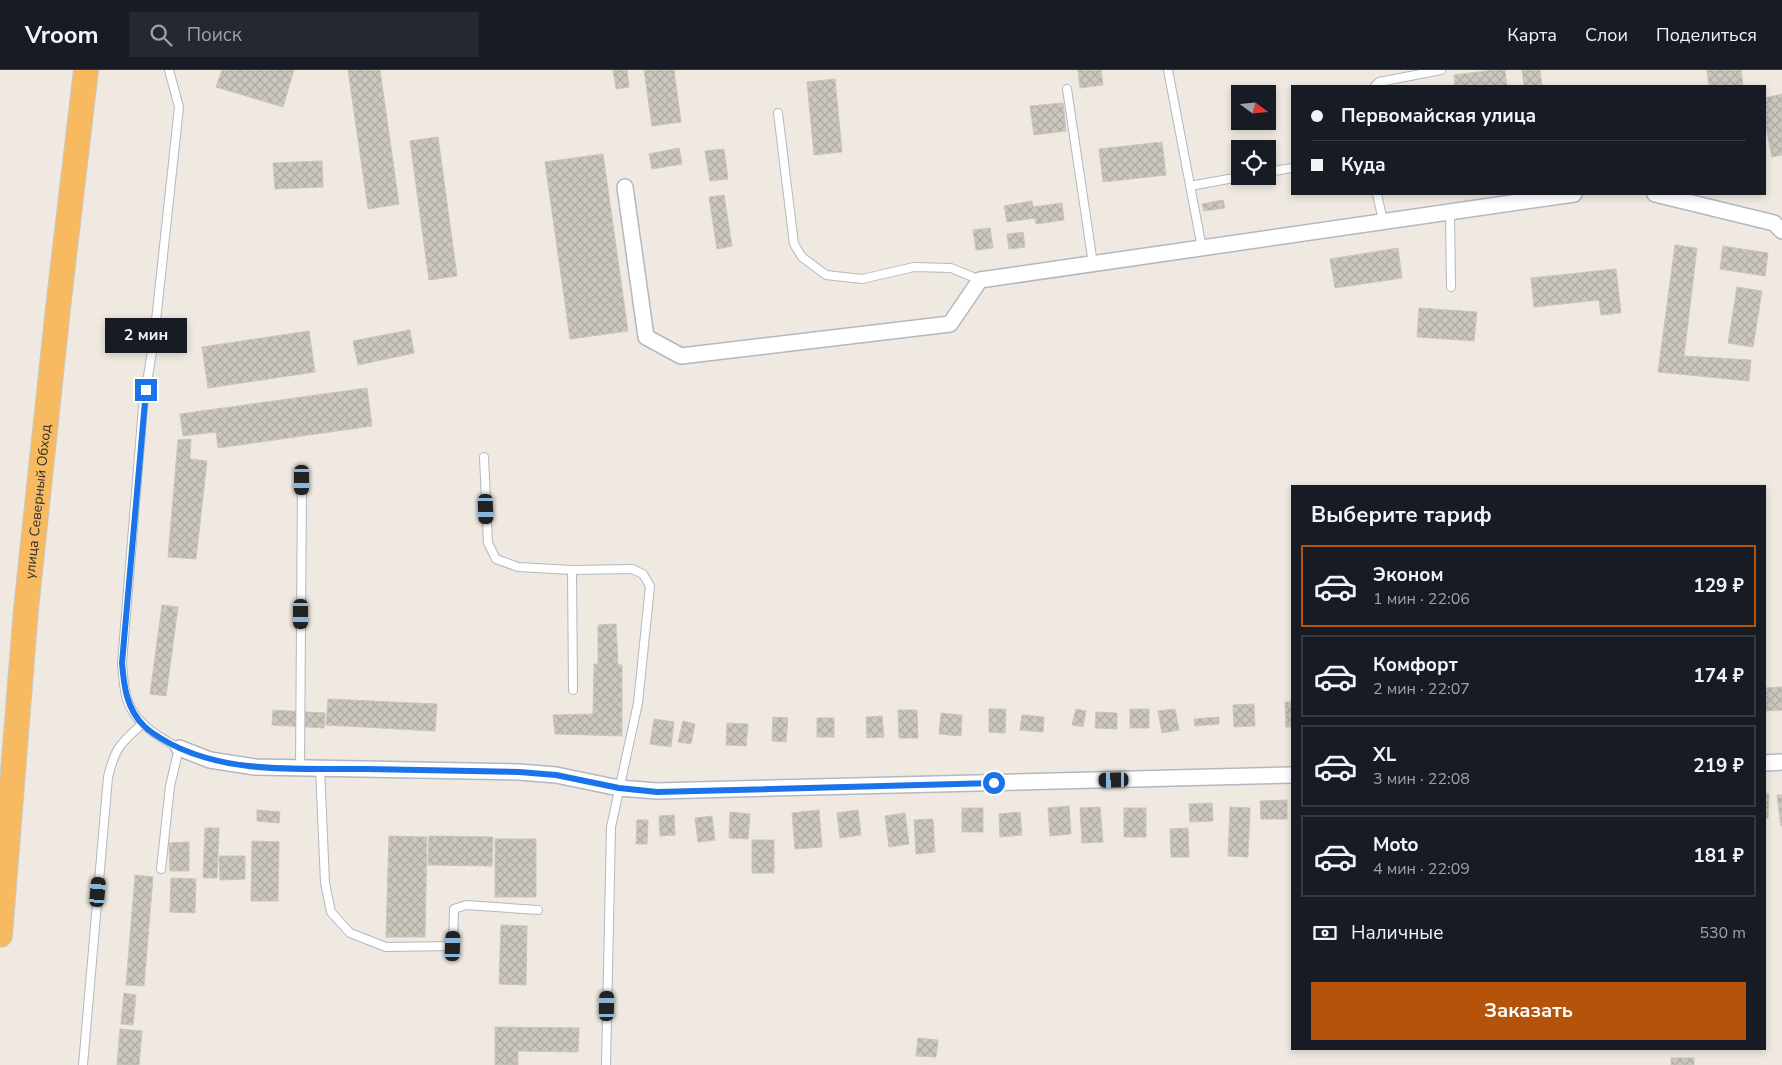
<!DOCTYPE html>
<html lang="ru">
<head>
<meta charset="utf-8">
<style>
	:root { --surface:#171b24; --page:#242831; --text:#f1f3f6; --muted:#9ea1a6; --line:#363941; --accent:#b45309 }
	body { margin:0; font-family:"Nunito Sans",sans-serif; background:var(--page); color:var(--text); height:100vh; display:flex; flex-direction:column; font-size:19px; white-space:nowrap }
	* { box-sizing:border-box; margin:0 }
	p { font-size:16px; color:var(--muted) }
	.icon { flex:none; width:28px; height:28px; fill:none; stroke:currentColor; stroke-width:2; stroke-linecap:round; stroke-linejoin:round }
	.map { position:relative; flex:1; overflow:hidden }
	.drawer { position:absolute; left:1291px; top:415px; width:475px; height:565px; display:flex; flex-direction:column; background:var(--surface); border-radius:0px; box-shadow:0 2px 8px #0003 }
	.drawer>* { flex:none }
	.top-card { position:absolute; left:1291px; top:15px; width:475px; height:110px; border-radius:0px; box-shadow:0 2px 8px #0003; display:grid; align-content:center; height:110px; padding:0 20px; background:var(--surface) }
	.needle { width:32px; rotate:106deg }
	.buttons { position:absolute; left:1231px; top:15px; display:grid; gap:10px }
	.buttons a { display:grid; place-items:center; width:45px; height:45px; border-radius:0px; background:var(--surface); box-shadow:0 2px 8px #0003; font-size:25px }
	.end { position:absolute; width:22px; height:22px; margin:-11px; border:6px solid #1a73e8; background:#fff; box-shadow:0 0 0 2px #fff }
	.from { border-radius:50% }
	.bubble { position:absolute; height:35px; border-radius:0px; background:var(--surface); box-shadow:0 2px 8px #0003; font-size:16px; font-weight:700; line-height:35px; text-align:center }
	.car { position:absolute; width:15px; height:30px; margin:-15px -8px; border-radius:6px; box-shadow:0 0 4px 1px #0007; background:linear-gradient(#222 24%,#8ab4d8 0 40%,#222 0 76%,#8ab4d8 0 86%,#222 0) }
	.top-card b { display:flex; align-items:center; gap:18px; height:48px; font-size:19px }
	.top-card b+b { border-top:1px solid var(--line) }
	.top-card i { width:12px; height:12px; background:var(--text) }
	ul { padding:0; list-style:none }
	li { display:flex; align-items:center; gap:15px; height:82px; margin:0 10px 8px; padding:0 10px; border:2px solid var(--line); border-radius:0px }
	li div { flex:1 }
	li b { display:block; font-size:19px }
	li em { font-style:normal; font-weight:700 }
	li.current { border-color:var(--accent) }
	li>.icon { width:45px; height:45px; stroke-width:1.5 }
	h2 { padding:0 20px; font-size:22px; line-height:60px }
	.pay { display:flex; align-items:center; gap:12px; height:55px; padding:0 20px; font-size:19px }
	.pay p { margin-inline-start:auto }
	.action { display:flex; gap:10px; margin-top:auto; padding:10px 20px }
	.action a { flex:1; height:58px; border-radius:0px; background:var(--accent); color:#fff; font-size:20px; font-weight:700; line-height:58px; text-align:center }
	header { display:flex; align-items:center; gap:30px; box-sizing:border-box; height:70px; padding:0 25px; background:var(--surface); border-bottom:1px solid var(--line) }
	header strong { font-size:24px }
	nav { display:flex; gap:28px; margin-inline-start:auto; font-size:18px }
	.search { width:350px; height:45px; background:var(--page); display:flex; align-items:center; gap:12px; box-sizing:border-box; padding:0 18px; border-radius:0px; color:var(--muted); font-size:19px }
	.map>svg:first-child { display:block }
	.building { fill:url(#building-cross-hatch); stroke:#cbc5ba }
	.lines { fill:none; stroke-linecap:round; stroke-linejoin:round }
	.service-casing { stroke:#b4b7c1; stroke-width:10 }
	.minor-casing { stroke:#b4b7c1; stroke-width:18 }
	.trunk-casing { stroke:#c9c9c9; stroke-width:26 }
	.service { stroke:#fff; stroke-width:8 }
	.minor { stroke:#fff; stroke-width:15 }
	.trunk { stroke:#f8ba60; stroke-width:24 }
	.route { stroke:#1a73e8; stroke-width:6 }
	.labels { text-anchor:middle; stroke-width:5; stroke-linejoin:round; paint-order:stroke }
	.street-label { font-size:14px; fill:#2e2e2e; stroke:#fff }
</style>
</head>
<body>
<header>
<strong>Vroom</strong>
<div class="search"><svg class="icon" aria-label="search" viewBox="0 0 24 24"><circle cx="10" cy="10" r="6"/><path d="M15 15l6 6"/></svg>Поиск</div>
<nav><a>Карта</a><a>Слои</a><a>Поделиться</a></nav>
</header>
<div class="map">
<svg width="1782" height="995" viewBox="0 0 1782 995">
	<defs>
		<pattern id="building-cross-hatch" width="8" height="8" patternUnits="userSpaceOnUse" patternTransform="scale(1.25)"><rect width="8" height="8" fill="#cbc7bf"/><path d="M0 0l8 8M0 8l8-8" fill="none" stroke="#afaba4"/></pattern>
	</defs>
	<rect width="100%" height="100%" fill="#efe9e1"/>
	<g class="building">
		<polygon points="222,0 294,0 283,37 216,17"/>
		<polygon points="348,0 380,0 399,134 368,139"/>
		<polygon points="613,0 627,0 629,17 616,19"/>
		<polygon points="644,0 674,0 681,52 652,56"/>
		<polygon points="1078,0 1101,0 1103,15 1080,18"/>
		<polygon points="1494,0 1505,0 1507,16 1455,16 1454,5"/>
		<polygon points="1522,0 1540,0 1542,16 1524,16"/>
		<polygon points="1707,0 1741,0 1743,16 1709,16"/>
		<polygon points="835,9 842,82 814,85 807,12"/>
		<polygon points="1782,24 1782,85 1772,87 1765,52 1765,28"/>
		<polygon points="1063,33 1066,61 1034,65 1030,36"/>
		<polygon points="438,67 457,206 429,210 410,71"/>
		<polygon points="1162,72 1166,105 1103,112 1099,79"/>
		<polygon points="679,78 682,94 652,99 649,84"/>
		<polygon points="724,79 728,109 710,111 705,81"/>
		<polygon points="603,84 628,261 570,269 545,92"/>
		<polygon points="322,91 323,117 275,119 273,93"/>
		<polygon points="724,125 732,176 717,179 709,127"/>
		<polygon points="1223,130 1225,138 1204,141 1202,134"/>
		<polygon points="1032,131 1033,137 1062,133 1064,150 1036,154 1035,148 1007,152 1004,136"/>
		<polygon points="990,158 993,178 976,180 973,160"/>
		<polygon points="1023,162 1025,177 1009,179 1007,164"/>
		<polygon points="1675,175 1697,178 1684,286 1751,290 1749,311 1658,302"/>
		<polygon points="1723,176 1768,183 1765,206 1720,199"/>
		<polygon points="1398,178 1402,208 1335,218 1330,189"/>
		<polygon points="1616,199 1621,243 1601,245 1599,230 1534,237 1531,208"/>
		<polygon points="1737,217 1762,221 1753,277 1728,273"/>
		<polygon points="1419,238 1477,242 1474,271 1417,267"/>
		<polygon points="410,260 414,283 358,295 353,271"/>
		<polygon points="309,261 315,302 208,318 202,277"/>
		<polygon points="367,318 372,356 218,378 216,362 183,366 180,344"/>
		<polygon points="191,369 190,389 207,391 196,489 168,487 178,370"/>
		<polygon points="162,535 178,537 166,626 150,624"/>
		<polygon points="616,554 618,595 622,595 622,666 555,664 553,645 593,644 594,594 598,594 598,555"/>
		<polygon points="1782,617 1782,640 1765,641 1765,618"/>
		<polygon points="328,629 437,634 435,661 326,655"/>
		<polygon points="1285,632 1292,632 1292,657 1286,657"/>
		<polygon points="1254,634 1255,656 1234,657 1233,635"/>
		<polygon points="989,639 1006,639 1005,663 989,662"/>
		<polygon points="1076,639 1086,641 1083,657 1072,655"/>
		<rect x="1130" y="639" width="19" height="19"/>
		<polygon points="1175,639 1179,660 1162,663 1158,641"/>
		<polygon points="273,640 325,643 324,658 272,655"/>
		<polygon points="898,640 917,640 918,668 899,668"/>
		<polygon points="1096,642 1117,643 1117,659 1095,658"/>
		<polygon points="941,643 962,645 961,666 939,664"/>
		<polygon points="1022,645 1044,647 1043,662 1020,660"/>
		<polygon points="882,646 884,667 867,668 866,647"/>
		<polygon points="773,647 788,648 786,672 772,671"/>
		<polygon points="1219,647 1219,654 1195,656 1194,649"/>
		<rect x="817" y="648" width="17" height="19"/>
		<polygon points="654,649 674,652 671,677 650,674"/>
		<polygon points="683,651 695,654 691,674 678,672"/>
		<polygon points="727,653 748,654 746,676 726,675"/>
		<polygon points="1765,723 1769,724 1768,748 1765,748"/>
		<polygon points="1777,725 1782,725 1782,755 1781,756"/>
		<polygon points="1287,730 1287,749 1261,749 1260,731"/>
		<polygon points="1212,733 1213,751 1190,752 1189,734"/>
		<polygon points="1069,736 1071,764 1050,766 1048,738"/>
		<polygon points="1100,737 1103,772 1082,773 1080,738"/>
		<polygon points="1230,737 1250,738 1248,787 1228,786"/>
		<rect x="962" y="738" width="21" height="24"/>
		<rect x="1124" y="738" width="22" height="29"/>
		<polygon points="257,740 280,742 279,753 257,751"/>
		<polygon points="819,740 822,777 795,779 792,743"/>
		<polygon points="858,740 861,765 840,768 837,743"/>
		<polygon points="730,742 750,744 748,769 729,768"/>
		<polygon points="1020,742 1022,765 1000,767 999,744"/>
		<polygon points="905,743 909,774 889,777 885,746"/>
		<polygon points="674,745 675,765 660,766 659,746"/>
		<polygon points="712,746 715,770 698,772 695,748"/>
		<polygon points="933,749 935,782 916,784 914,750"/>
		<polygon points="637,750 648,750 647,774 636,774"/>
		<polygon points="205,758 219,758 217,808 203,808"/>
		<polygon points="1188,758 1189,787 1171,787 1170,759"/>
		<polygon points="389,766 427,767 425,867 386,867"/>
		<polygon points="429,766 493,767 492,796 428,795"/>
		<rect x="495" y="769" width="41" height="58"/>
		<rect x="752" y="770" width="22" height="33"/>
		<polygon points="252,771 279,772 278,831 251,831"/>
		<polygon points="189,772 189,801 170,801 169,773"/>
		<polygon points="219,786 245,786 245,809 220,810"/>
		<polygon points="135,805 153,807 144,916 126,915"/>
		<polygon points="171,808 196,809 195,843 170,842"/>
		<polygon points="501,855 527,856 526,915 499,914"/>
		<polygon points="124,923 136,925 133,955 121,954"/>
		<polygon points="495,957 579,958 578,982 518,981 518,995 495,995"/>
		<polygon points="120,959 142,961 139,995 117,995"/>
		<polygon points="918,968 938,970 936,987 916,986"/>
		<rect x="1671" y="988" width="23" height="7"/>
	</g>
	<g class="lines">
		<g class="service-casing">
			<g id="service">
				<polyline points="1168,0 1202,178"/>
				<polyline points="1375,16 1379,12 1441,0"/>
				<polyline points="1067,19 1093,194"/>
				<polyline points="778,43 794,174 802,187 826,205 862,209 914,197 951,198 980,210"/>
				<polyline points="1268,102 1292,98"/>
				<polyline points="1190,116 1245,106"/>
				<polyline points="1377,124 1383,151"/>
				<polyline points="1450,142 1451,217"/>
				<polyline points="484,387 488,473 496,489 518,497 572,500 632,499 643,504 650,516 638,633 611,757 606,995"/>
				<polyline points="572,500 573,620"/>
				<polyline points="300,698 302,410"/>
				<polyline points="320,698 325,813 331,842 350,863 386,877 453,876 454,839 466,835 538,840"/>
				<path d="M 161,799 L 170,716 L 179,678 C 155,665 129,650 125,620 C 123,611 123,602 122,593 L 143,337 L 154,269 L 179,37 L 169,0"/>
				<path d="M 83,995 L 108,707 C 115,678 120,674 142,654"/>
			</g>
		</g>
		<g class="minor-casing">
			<g id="minor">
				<polyline points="625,117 646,267 681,286 950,254 980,210 1574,124"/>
				<polyline points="1655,124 1774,153 1782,161"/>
				<polyline points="179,678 210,690 255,697 519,702 556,705 619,718 657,721 1292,705"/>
				<polyline points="1765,693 1782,692"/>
			</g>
		</g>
		<g class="trunk-casing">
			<g id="trunk">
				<path id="s1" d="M 0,865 L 26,539 L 59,229 L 86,0"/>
			</g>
		</g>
		<use href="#service" class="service"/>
		<use href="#minor" class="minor"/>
		<use href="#trunk" class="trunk"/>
	</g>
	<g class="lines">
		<path class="route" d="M 146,320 L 122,593 C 124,616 126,638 144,656 C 151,663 160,668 169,673 C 229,705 301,698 366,699 C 417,700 468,701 519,702 L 556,705 L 619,718 L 657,722 L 994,713"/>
	</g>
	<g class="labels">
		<g class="street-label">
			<text dy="5" stroke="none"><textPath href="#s1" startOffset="435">улица Северный Обход</textPath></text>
		</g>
	</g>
</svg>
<div class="buttons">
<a><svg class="needle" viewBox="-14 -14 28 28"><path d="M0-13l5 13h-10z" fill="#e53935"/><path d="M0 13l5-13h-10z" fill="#9ea1a6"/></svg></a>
<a><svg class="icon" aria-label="locate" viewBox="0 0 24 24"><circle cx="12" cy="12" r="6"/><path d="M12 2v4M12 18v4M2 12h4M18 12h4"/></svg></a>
</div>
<i class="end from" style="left:994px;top:713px"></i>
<i class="end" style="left:146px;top:320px"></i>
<div class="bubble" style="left:105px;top:248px;width:82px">2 мин</div>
<i class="car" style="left:302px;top:410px;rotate:180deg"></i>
<i class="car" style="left:486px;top:439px;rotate:178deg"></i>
<i class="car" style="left:301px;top:544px;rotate:180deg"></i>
<i class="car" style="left:1114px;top:710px;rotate:269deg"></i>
<i class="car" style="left:98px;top:822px;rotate:5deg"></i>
<i class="car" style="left:453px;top:876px;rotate:2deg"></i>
<i class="car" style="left:607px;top:936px;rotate:1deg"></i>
<div class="top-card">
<b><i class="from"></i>Первомайская улица</b>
<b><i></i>Куда</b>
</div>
<section class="drawer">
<h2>Выберите тариф</h2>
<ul>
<li class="current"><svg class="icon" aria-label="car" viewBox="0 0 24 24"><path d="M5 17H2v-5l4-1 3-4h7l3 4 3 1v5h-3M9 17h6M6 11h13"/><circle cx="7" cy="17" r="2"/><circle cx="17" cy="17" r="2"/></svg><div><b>Эконом</b><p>1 мин · 22:06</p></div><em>129 ₽</em></li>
<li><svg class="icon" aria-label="car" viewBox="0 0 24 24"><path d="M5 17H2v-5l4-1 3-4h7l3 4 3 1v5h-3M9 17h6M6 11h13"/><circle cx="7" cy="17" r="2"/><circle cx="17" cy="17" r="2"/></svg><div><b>Комфорт</b><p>2 мин · 22:07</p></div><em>174 ₽</em></li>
<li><svg class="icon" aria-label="car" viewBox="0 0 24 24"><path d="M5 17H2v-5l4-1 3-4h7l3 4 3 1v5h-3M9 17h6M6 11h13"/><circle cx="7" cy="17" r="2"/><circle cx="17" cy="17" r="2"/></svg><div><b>XL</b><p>3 мин · 22:08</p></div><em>219 ₽</em></li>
<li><svg class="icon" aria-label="car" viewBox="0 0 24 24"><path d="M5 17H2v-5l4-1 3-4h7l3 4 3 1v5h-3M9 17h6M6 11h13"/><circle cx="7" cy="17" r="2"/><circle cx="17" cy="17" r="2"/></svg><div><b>Moto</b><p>4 мин · 22:09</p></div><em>181 ₽</em></li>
</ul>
<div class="pay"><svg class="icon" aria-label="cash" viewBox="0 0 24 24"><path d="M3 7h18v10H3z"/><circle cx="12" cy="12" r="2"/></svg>Наличные<p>530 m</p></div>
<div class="action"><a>Заказать</a></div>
</section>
</div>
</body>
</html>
